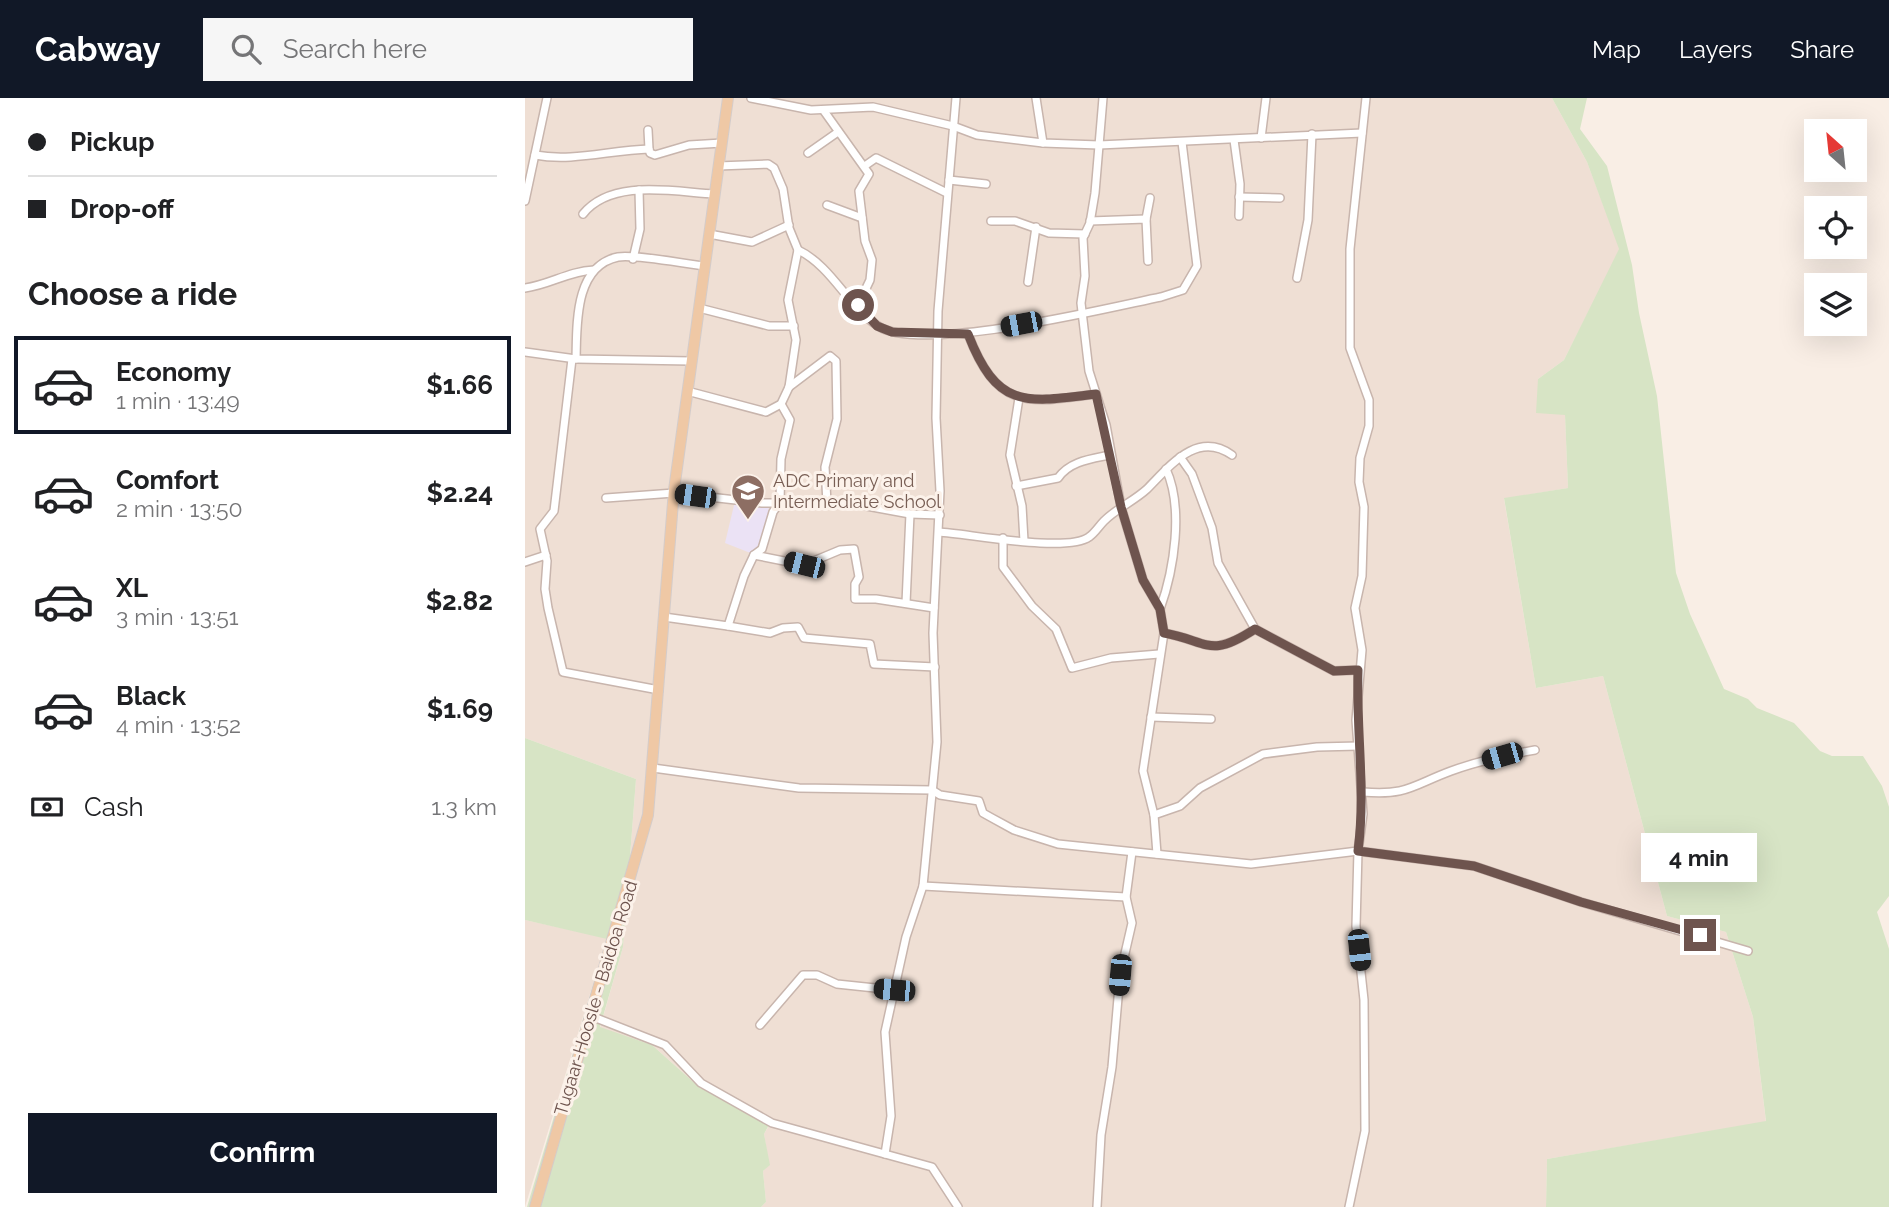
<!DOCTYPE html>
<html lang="en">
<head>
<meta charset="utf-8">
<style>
	:root { --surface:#fff; --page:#f6f6f6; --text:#202124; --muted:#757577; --line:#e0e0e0; --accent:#111827 }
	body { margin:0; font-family:Raleway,sans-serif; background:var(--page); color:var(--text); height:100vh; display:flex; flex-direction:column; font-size:26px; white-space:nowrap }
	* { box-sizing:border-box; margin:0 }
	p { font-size:23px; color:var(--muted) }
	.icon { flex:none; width:38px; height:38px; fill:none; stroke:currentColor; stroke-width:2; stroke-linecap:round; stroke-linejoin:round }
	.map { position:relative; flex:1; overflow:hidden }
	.side { display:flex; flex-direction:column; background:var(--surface); width:525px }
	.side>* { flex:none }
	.hud { display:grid; align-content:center; height:154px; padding:0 28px; background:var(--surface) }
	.needle { width:46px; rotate:333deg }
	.buttons { position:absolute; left:1279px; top:21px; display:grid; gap:14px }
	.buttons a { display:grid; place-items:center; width:63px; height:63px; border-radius:0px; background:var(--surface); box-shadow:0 7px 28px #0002; font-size:35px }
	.end { position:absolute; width:32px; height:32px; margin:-16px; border:9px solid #6e544e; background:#fff; box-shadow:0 0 0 4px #fff }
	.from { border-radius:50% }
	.bubble { position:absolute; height:49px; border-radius:0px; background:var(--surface); box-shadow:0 7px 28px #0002; font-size:23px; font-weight:700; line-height:49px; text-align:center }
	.car { position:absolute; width:21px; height:42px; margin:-21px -10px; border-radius:9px; box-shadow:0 0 5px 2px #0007; background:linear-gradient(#222 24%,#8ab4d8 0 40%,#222 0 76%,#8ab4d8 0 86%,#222 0) }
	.hud b { display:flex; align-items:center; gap:24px; height:66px; font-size:26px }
	.hud b+b { border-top:2px solid var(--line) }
	.hud i { width:18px; height:18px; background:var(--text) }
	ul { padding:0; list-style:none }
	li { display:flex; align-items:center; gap:21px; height:98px; margin:0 14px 10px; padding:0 14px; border:4px solid transparent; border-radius:0px }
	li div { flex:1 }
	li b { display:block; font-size:26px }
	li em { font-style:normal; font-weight:700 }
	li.on { border-color:var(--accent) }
	li>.icon { width:63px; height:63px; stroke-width:1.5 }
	h2 { padding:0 28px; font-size:32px; line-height:84px }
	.pay { display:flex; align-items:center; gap:18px; height:77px; padding:0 28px; font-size:26px }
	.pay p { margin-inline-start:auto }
	.button { display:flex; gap:14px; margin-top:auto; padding:14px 28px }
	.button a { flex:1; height:80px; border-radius:0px; background:var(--accent); color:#fff; font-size:28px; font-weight:700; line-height:80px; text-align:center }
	header { display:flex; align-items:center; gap:42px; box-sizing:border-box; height:98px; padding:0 35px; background:var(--accent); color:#fff }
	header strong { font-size:33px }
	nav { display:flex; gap:38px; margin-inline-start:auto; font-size:24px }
	.search { width:490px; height:63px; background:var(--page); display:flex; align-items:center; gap:18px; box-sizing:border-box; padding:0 24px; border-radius:0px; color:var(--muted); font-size:26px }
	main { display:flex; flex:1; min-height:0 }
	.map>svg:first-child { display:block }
	.residential { fill:#efdfd4 }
	.education { fill:#ebe2f5 }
	.green { fill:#d7e4c5 }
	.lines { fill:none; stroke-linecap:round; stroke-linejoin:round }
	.minor-casing { stroke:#c8b5ad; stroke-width:10 }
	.major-casing { stroke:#d4ccca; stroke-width:12 }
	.minor { stroke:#fff; stroke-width:7 }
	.major { stroke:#efc8a5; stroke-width:10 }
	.route { stroke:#6e544e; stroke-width:9 }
	.labels { text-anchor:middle; stroke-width:6; stroke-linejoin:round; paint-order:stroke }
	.education-label { font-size:18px; fill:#785e54; stroke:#fcf2ea; text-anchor:start }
	.street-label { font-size:18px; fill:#6e544e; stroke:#fcf2ea }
</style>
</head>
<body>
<header>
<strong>Cabway</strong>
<div class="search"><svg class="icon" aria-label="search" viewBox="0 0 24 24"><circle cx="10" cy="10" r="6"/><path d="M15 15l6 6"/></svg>Search here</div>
<nav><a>Map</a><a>Layers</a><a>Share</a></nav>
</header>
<main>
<section class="side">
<div class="hud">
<b><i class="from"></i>Pickup</b>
<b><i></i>Drop-off</b>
</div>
<h2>Choose a ride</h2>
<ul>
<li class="on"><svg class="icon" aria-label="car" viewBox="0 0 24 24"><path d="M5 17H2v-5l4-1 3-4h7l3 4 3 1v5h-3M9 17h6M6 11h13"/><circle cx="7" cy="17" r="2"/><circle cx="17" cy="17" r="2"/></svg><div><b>Economy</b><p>1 min · 13:49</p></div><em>$1.66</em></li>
<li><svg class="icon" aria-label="car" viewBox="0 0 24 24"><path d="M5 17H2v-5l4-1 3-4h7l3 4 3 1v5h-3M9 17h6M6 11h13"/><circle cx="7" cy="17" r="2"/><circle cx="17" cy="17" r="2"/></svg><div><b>Comfort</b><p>2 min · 13:50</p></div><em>$2.24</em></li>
<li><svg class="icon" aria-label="car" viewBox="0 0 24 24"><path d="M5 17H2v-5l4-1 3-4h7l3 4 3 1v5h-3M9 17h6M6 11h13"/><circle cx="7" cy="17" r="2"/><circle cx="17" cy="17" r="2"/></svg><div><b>XL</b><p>3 min · 13:51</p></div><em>$2.82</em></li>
<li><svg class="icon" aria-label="car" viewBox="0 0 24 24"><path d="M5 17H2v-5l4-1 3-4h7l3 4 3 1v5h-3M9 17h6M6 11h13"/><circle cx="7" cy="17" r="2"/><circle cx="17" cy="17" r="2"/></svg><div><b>Black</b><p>4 min · 13:52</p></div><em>$1.69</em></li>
</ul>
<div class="pay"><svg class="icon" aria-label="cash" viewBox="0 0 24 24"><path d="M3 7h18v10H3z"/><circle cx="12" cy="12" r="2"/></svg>Cash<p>1.3 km</p></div>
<div class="button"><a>Confirm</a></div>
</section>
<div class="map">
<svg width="1364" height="1109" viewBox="0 0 1364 1109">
	<rect width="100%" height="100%" fill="#f9eee5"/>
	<g class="residential">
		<polygon points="0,0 1027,0 1062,64 1095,151 1039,262 1013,281 1040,316 1043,390 979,401 1011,590 1078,578 1142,818 1201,834 1228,919 1241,1024 1022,1061 1021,1109 236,1109 241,1104 238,1073 244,1067 239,1036 245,1026 219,1008 175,990 127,947 75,930 98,849 111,681 0,640"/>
		<polygon points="0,822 82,840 0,1109"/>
	</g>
	<polygon class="education" points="210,403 244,409 239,437 228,456 200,445"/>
	<g class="green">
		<polygon points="1027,0 1062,0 1055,31 1082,68 1107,167 1114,215 1132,298 1151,475 1165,516 1199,591 1223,601 1232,610 1269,625 1295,653 1307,658 1338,658 1357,688 1364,709 1364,798 1352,814 1364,851 1364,1109 1021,1109 1022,1061 1241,1023 1228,919 1201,834 1142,818 1078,578 1011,590 979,400 1043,390 1040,317 1011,315 1013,281 1039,262 1094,151 1062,64"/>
		<polygon points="0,640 111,681 98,849 75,929 127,947 175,990 219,1008 245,1025 239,1036 245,1067 238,1073 241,1104 236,1109 2,1109 82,841 0,822"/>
	</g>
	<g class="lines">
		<g class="minor-casing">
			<g id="minor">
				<polyline points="226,0 286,12 348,9 428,28 452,37 518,45 574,47 837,35"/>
				<polyline points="511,0 518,45"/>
				<polyline points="578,0 570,95 565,125 558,140 560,178 556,205 564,273 581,327 596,409 618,482 635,511 639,535 618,673 629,717 632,756"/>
				<polyline points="299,13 344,76 334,93 340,143 347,162 345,182 333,207"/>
				<polyline points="123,32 124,51"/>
				<polyline points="736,40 741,0"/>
				<polyline points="709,42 715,86 714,118"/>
				<polyline points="283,55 313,34"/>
				<path d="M 10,57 C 48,64 85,52 124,51 L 125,55 L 130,57 L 164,47 L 197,45"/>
				<polyline points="341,67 351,60 422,95"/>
				<polyline points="424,82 461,86"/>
				<polyline points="714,99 755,100"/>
				<polyline points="0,103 22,0"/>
				<polyline points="302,107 337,120"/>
				<path d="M 58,116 C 87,80 149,94 190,96"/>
				<polyline points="621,121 625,100"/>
				<polyline points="466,123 490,123 524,135 560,136"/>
				<polyline points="565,123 621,121 623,163"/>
				<polyline points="184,136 227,144 264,127"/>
				<path d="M 273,152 C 307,168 324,210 353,228 C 396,256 582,210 636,199 L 658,192 L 672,168 L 657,44"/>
				<polyline points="108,161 115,131 114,92"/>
				<polyline points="772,180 783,122 787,36"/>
				<polyline points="503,184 511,129"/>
				<path d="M 0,190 C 24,187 44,173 69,172"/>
				<polyline points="174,210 244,228 269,228"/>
				<path d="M 443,236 C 472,311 500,306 571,296"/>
				<polyline points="0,254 51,261 166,263"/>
				<polyline points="47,261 29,413 15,431 22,463 20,491 23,510 38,574 134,592"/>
				<path d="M 51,261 C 52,227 49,168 93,159 C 111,156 160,166 180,168"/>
				<polyline points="264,289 305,258 311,263 312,321 300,369 302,405"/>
				<polyline points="162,293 241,314 256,306 264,289 271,242 263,202 273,152 264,130 258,91 249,70 243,66 193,68"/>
				<polyline points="494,300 485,357 497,408 499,443"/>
				<polyline points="655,359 667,376 687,430 693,465 730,531 809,573 833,572"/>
				<path d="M 491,388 L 533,380 C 545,363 566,361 585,357"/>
				<polyline points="81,400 149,395 237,405 325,405 385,416 415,417"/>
				<path d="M 414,434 C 445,436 542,455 564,439 C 570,435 574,428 579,423 C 592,410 609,403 622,391 C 645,368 672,332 707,357"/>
				<polyline points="478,440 478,469 507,508 531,531 547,570 586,560 634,556"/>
				<polyline points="229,457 279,467 315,452 329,451 334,479 330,486 330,501 351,501 409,510"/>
				<polyline points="0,464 21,457"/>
				<polyline points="381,505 385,416"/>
				<path d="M 635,511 C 649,472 659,410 641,371"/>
				<polyline points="139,519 203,528 219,478 229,457 237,451 248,414 255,404 256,361 265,322 256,306"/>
				<polyline points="203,528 245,535 258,530 273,529 279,540 345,546 349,566 410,569"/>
				<path d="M 639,535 C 684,543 684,561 730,531"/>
				<polyline points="626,619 686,621"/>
				<polyline points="128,670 274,690 407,692 415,697 454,703 458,715 467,720 489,732 533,746 726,766 833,753 949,768 1056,804 1223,853"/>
				<path d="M 838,694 C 882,698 888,687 926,673 C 953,663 982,657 1010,652"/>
				<polyline points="629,717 655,708 675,690 738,656 792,649 834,648"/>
				<polyline points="398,788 601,799"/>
				<polyline points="66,918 140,947 176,985 247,1025 407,1069 433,1109"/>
				<polyline points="235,927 278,877 292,877 312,886 369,892"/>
				<polyline points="360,1056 366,1018 360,934 381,839 398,788 412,644 408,535 415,393 411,320 413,213 431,0"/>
				<polyline points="572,1109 576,1037 587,969 595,877 607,825 601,799 607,754"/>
				<polyline points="824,1109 840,1033 839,902 831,828 833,753 838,716 831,622 837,552 830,510 837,478 839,409 834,384 835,360 844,328 844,302 825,250 825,151 841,0"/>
			</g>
		</g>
		<g class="major-casing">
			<polyline id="major" points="10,1109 123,717 149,392 203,0"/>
		</g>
		<use href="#minor" class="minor"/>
		<use href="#major" class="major"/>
	</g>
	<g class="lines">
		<path class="route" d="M 333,207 L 352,228 L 367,234 L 443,236 C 472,311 500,305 571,296 L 596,409 L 618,482 L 635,511 L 639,535 C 684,543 684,561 730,531 L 809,573 L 833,572 C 831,633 841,692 833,753 L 949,768 L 1056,804 L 1175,837"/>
	</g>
	<defs>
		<g id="school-pin" transform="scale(1.75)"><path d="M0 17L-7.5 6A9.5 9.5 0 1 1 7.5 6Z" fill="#8d6e63" stroke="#fcf2ea"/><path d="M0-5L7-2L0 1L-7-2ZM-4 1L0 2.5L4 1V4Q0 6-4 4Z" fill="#fff"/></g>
	</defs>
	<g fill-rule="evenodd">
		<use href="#school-pin" x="223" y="393"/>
	</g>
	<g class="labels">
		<g class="education-label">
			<text x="248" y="389">ADC Primary and<tspan x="248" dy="21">Intermediate School</tspan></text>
		</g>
		<g class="street-label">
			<text transform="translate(71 900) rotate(-73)" y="6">Tugaar-Hoosle - Baidoa Road</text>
		</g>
	</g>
</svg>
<div class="buttons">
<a><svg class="needle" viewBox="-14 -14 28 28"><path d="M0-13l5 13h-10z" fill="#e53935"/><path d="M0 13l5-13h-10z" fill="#757577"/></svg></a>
<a><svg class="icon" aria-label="locate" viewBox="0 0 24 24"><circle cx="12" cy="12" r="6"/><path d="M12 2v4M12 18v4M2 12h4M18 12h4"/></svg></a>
<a><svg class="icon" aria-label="layers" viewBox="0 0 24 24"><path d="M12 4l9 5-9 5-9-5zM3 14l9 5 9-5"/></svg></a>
</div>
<i class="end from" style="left:333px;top:207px"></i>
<i class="end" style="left:1175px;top:837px"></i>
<div class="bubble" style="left:1116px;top:735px;width:116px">4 min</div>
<i class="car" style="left:496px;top:226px;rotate:259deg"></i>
<i class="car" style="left:170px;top:398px;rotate:278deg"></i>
<i class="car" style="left:279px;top:467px;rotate:284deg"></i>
<i class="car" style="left:977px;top:658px;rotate:254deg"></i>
<i class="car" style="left:834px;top:852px;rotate:174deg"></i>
<i class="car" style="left:595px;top:877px;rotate:185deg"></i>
<i class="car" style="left:369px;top:892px;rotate:275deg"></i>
</div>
</main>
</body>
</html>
